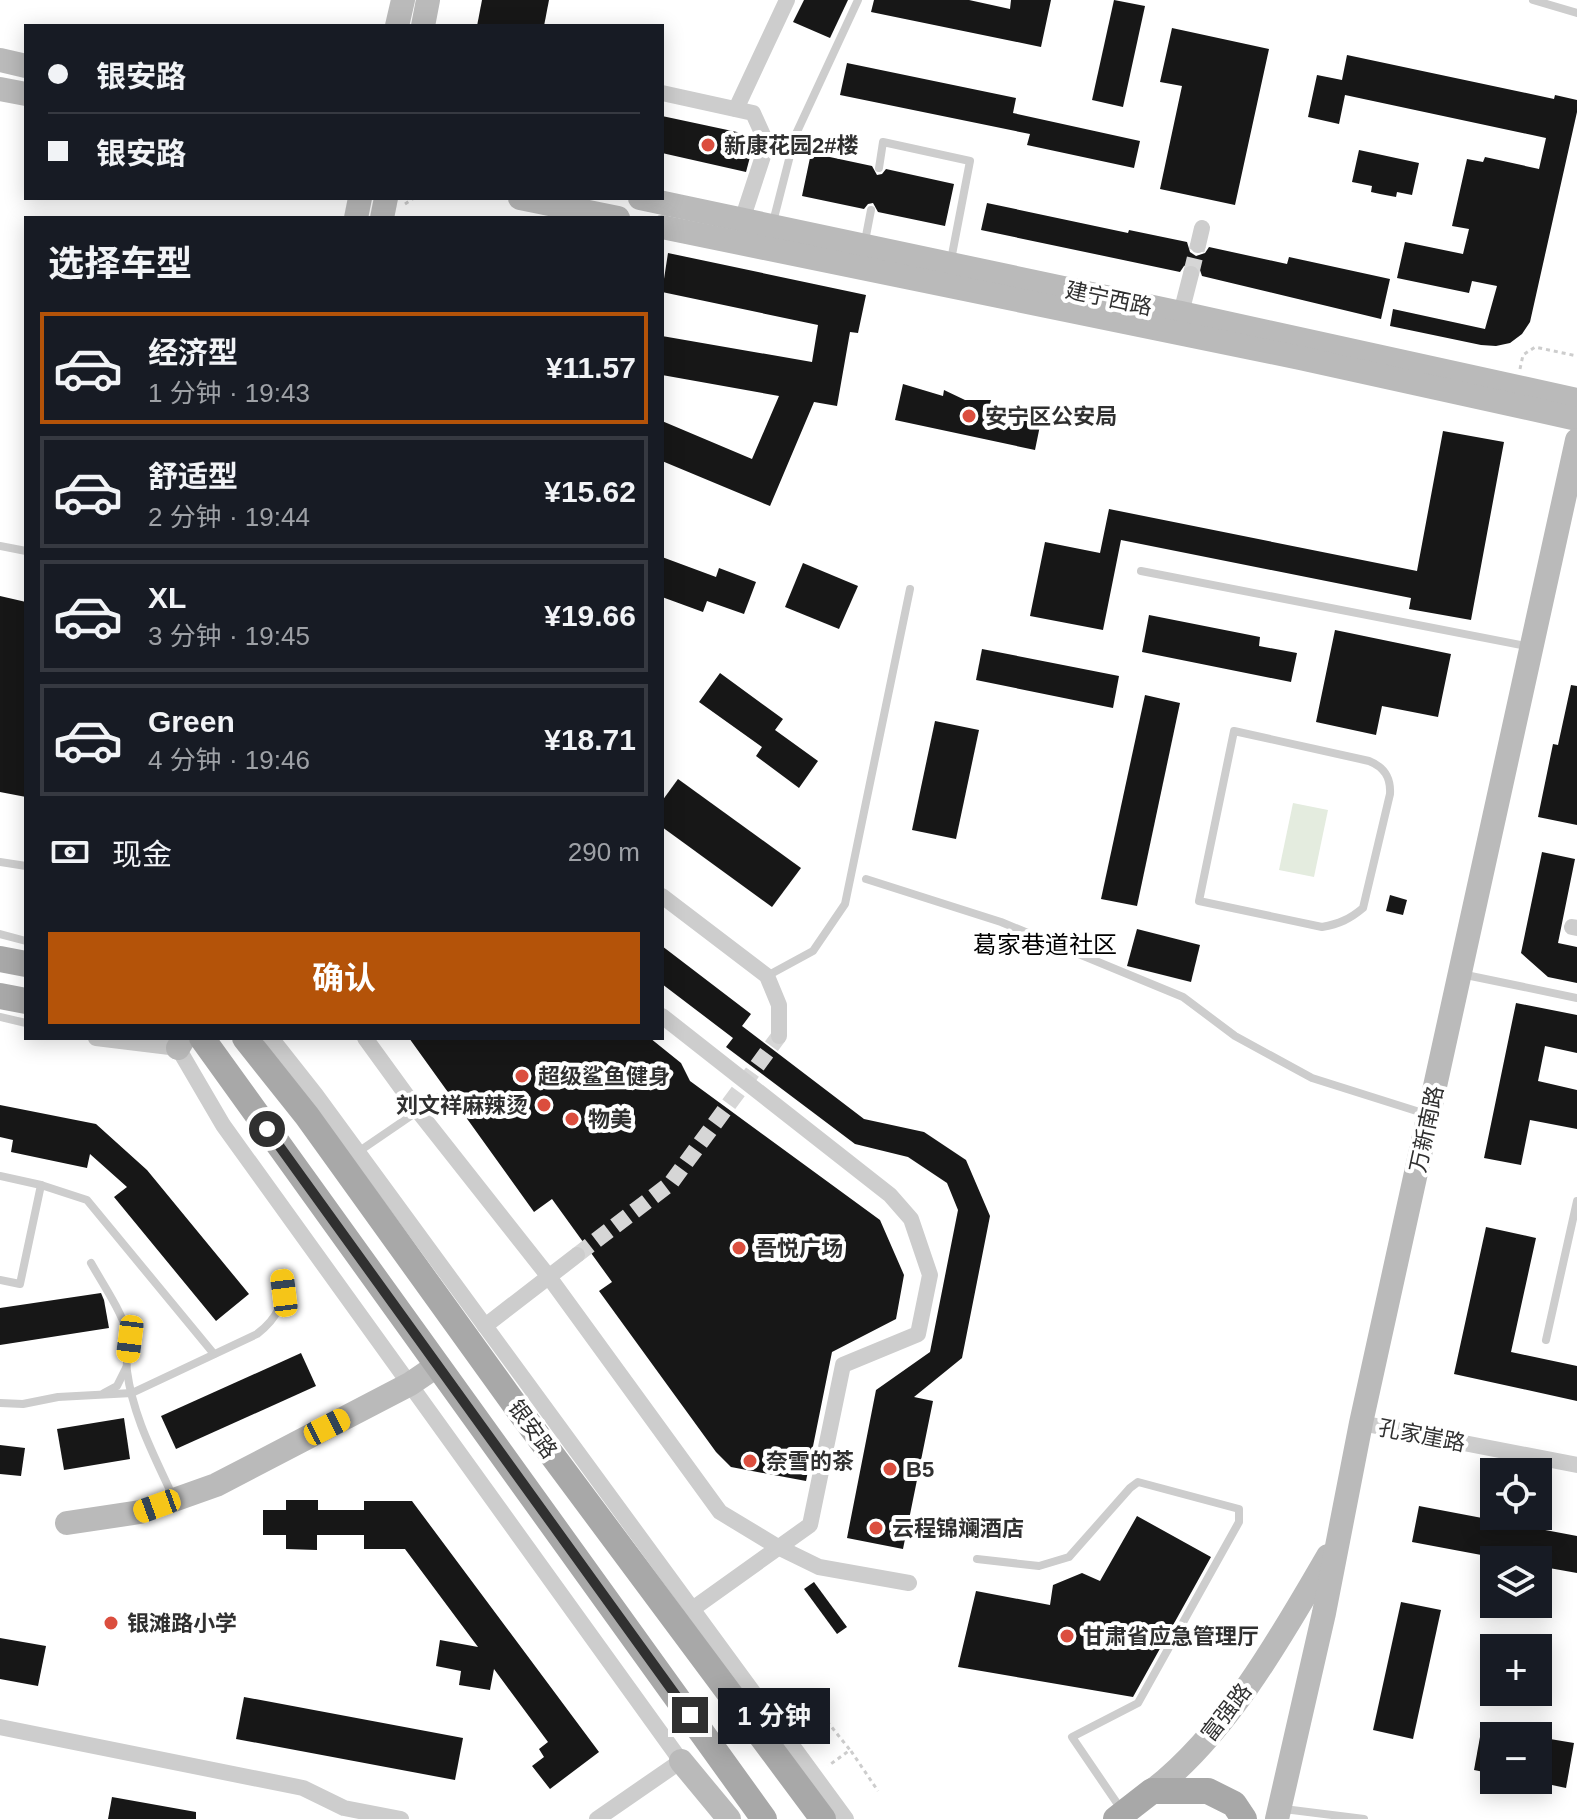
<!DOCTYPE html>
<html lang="zh">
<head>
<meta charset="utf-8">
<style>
	:root { --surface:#171b24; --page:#242831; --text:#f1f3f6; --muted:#9ea1a6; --line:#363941; --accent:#b45309 }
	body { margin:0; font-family:Helvetica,"Noto Sans SC",sans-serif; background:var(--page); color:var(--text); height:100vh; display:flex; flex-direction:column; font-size:30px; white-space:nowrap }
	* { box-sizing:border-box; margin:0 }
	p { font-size:26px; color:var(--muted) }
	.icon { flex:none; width:44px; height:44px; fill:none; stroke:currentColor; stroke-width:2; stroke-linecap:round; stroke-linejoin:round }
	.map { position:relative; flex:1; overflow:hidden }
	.panel { position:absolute; left:24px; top:216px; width:640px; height:824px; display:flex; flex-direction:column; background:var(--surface); border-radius:0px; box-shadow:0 4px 20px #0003 }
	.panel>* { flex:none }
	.top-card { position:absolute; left:24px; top:24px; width:640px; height:176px; border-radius:0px; box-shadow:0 4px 20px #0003; display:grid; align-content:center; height:176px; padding:0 24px; background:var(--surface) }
	.buttons { position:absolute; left:1480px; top:1458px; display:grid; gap:16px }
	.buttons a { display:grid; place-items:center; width:72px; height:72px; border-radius:0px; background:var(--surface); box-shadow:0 4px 20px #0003; font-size:40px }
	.end { position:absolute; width:36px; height:36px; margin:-18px; border:10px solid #303030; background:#fff; box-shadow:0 0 0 4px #fff }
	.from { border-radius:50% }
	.bubble { position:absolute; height:56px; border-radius:0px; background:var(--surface); box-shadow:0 4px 20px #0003; font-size:26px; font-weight:700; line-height:56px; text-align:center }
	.car { position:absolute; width:24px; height:48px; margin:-24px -12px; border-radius:10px; box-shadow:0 0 6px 2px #0007; background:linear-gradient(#f5c518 24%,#345 0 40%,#f5c518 0 76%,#345 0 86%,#f5c518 0) }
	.top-card b { display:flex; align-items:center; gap:28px; height:76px; font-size:30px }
	.top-card b+b { border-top:2px solid var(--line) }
	.top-card i { width:20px; height:20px; background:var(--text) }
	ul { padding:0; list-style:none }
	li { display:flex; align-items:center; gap:24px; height:112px; margin:0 16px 12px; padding:0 8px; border:4px solid var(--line); border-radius:0px }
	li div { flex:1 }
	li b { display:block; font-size:30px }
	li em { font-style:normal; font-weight:700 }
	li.selected { border-color:var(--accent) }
	li>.icon { width:72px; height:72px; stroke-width:1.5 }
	h2 { padding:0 24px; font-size:36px; line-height:96px }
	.pay { display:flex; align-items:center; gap:20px; height:88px; padding:0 24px; font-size:30px }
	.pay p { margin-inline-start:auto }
	.cta { display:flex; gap:16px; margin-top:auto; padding:16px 24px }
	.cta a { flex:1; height:92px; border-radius:0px; background:var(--accent); color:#fff; font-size:32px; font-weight:700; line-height:92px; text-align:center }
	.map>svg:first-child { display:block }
	.green { fill:#e4ecdf }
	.building { fill:#171717 }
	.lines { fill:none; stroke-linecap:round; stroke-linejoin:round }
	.street-tunnel { stroke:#d6d6d6; stroke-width:16; stroke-dasharray:16 8; stroke-linecap:butt }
	.path { stroke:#cdcdcd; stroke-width:3; stroke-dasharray:4 4; stroke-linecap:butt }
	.lane { stroke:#cdcdcd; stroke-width:8 }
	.street { stroke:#cdcdcd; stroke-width:16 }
	.secondary { stroke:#bababa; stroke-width:24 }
	.primary { stroke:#a8a8a8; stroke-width:26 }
	.route { stroke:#303030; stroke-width:10 }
	.poi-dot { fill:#db4e3e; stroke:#fff; stroke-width:3 }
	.labels { text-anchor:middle; stroke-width:8; stroke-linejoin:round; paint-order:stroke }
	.poi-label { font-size:22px; font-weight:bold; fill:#303030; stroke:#fff; text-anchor:start }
	.street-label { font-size:22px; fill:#303030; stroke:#fff }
	.neighbourhood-label { font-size:24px; fill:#000; stroke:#fff }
</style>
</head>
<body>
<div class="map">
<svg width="1577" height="1819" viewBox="0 0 1577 1819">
	<rect width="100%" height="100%" fill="#fff"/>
	<polygon class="green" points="1293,803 1328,810 1314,877 1279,870"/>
	<g class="building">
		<polygon points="482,0 549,0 544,26 477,26"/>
		<polygon points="804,0 848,0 830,38 793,22"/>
		<polygon points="874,0 969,0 1010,9 1011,0 1051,0 1041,47 871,12"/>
		<polygon points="1114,0 1145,6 1123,107 1092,100"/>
		<polygon points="1172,28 1269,49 1235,205 1160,189 1182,86 1160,82"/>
		<polygon points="1347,55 1554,99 1555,95 1577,100 1577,112 1530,322 1522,334 1510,343 1496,346 1481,345 1390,326 1393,309 1485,329 1497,286 1472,281 1469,293 1397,278 1405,242 1463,254 1469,229 1452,226 1467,159 1483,162 1485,157 1539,169 1546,138 1345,95 1339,124 1308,117 1317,75 1342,80"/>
		<polygon points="847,63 1016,98 1013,113 1140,141 1134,168 1027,145 1030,134 840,95"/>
		<polygon points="662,116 751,135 754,142 746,172 662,153"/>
		<polygon points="1359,150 1419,163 1412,195 1397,192 1396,197 1380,194 1371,192 1372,186 1352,182"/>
		<polygon points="811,153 872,166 877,175 882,174 886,169 954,184 945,226 878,212 873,203 868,204 864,209 802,196"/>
		<polygon points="987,203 1128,233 1129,230 1187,242 1190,252 1196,256 1205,253 1209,247 1287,264 1289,257 1390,279 1381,319 1202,276 1199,267 1193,263 1184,266 1180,272 981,230"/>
		<polygon points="668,253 866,295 858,333 850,332 837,406 814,402 770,506 662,461 662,421 752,459 779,396 662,375 662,336 812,362 818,325 662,292"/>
		<polygon points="903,384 943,396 944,390 965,400 991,400 990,404 1043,411 1035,450 895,420"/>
		<polygon points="1443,431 1504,442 1471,620 1409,609 1411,598 1121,540 1103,630 1030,616 1045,542 1100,553 1109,509 1417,571"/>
		<polygon points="662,557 716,577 719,568 756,582 744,614 707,601 703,612 662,597"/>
		<polygon points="803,563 858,586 839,629 785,607"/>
		<polygon points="0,596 26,602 26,797 0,792"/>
		<polygon points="1149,615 1260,637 1259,646 1297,653 1291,682 1142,652"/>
		<polygon points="1335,630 1451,654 1438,717 1382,706 1376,735 1316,722"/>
		<polygon points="982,649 1119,676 1113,708 976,680"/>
		<polygon points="720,673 783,719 775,730 818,761 799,788 756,756 762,747 699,702"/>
		<polygon points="1571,685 1577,686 1577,825 1538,817 1553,744 1558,745"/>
		<polygon points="1145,695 1180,703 1137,906 1101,899"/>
		<polygon points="935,721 979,730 956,839 912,830"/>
		<polygon points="678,779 801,868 772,907 662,827 662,801"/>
		<polygon points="1542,852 1575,859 1558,943 1577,947 1577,983 1548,977 1521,953"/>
		<polygon points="1390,895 1407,900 1403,915 1386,911"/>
		<polygon points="1137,929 1200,945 1191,982 1127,966"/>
		<polygon points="662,946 751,1014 742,1026 864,1119 924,1132 966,1160 990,1216 962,1358 914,1397 933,1401 903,1549 847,1538 876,1390 930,1352 958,1210 947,1183 908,1157 855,1144 726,1047 733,1038 662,984"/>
		<polygon points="1516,1003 1577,1015 1577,1053 1545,1046 1538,1081 1577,1090 1577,1129 1530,1120 1521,1165 1484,1158"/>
		<polygon points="409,1038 650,1038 681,1063 690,1081 880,1220 904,1275 896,1319 832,1352 806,1481 731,1467 716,1452 599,1291 612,1282 552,1199 534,1212"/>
		<polygon points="0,1105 96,1124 147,1170 249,1294 216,1321 114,1197 127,1187 90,1154 87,1168 11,1152 13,1140 0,1137"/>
		<polygon points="1486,1227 1536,1238 1511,1352 1577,1366 1577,1401 1454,1374"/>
		<polygon points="101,1293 104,1300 109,1328 0,1345 0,1308"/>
		<polygon points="301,1353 316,1386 176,1449 161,1416"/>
		<polygon points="124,1418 130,1459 64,1470 57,1429"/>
		<polygon points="0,1445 25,1448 21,1476 0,1474"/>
		<polygon points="286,1500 318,1500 318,1510 364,1510 364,1501 412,1501 599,1752 550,1789 532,1766 544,1757 539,1749 548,1742 494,1669 490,1690 459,1685 461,1671 436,1666 440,1640 478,1647 405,1549 364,1549 364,1535 317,1535 317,1550 286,1549 286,1535 263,1535 263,1510 286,1510"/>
		<polygon points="1419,1506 1577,1536 1577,1573 1538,1566 1538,1560 1508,1560 1412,1542"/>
		<polygon points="1137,1516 1211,1557 1133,1697 958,1667 976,1591 1050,1605 1053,1585 1082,1573 1100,1581"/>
		<polygon points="814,1582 847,1627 837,1634 804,1589"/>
		<polygon points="1401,1602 1441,1610 1413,1739 1373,1730"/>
		<polygon points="0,1638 46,1646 38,1686 0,1679"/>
		<polygon points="244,1697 463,1738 455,1780 236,1739"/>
		<polygon points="1482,1726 1494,1729 1494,1774 1474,1770"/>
		<polygon points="1538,1737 1574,1743 1566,1788 1538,1782"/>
		<polygon points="112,1797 196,1812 196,1819 108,1819"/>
	</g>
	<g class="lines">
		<g class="street-tunnel">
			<polyline points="1191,274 1198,245"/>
			<polyline points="577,1255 671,1183 779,1036"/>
		</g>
		<g class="path">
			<polyline points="405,204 414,198"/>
			<polyline points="1520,369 1523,355 1535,347 1577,356"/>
			<polyline points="822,1715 850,1750 828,1766"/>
			<polyline points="851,1751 878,1791"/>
		</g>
		<g class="lane">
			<polyline points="1533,0 1577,13"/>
			<polyline points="879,168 883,142 970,161 951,260"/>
			<polyline points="773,222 795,136 858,0"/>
			<polyline points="865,241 871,210"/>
			<polyline points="0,546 26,551"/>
			<polyline points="1141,571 1531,647"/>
			<path d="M 1234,731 L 1369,761 C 1384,767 1391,777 1390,794 L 1363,908 C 1350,919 1339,924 1322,927 L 1199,901 Z"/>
			<polyline points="0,862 26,866"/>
			<polyline points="866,879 1001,922 1183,997 1235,1036 1312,1078 1426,1114"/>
			<polyline points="0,934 26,941"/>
			<polyline points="1461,974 1577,998"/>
			<polyline points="767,976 813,951 845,904 910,589"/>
			<polyline points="0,1017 26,1023"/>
			<polyline points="358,1152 437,1098"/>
			<polyline points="0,1176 41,1185 87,1200 214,1354"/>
			<path d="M 91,1263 C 104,1286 120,1309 128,1334 C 132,1346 125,1359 127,1371 C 133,1417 155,1457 174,1499"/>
			<polyline points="0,1280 20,1284 41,1185"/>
			<polyline points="1546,1340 1577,1201"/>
			<polyline points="104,1393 117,1386 126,1368"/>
			<path d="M 0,1403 L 23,1404 L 58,1397 L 132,1393 L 257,1334 C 278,1318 285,1302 282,1276"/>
			<polyline points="977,1559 1039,1566 1069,1557 1130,1488 1138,1482 1239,1509 1239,1522 1138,1703 1072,1737 1121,1809"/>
			<polyline points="1284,1809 1364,1819"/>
		</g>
		<g class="street">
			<polyline points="662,93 753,113 767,144 742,220"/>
			<polyline points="736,109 787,0"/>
			<polyline points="1198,245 1202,228"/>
			<polyline points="1181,313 1191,274"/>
			<polyline points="662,896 767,976 779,1005 779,1036"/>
			<polyline points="1572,927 1577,928"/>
			<polyline points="662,1016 890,1195 911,1219 930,1275 918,1334 843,1365 810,1525 691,1610"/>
			<polyline points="96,1038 178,1048 223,1125 681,1761 597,1819"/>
			<polyline points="271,1038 316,1095 846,1819"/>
			<polyline points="365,1038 418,1111 549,1277 720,1512 778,1547 819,1567 909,1583"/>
			<polyline points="485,1326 577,1255"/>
			<polyline points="1361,1423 1577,1465"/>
			<polyline points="0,1727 303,1788 344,1808 401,1819"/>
		</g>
		<g class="secondary">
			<polyline points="397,26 403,0"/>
			<polyline points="423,26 428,0"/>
			<polyline points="0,60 26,66"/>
			<polyline points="0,89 26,94"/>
			<polyline points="520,198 618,218"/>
			<polyline points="640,198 1181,313 1577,400"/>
			<polyline points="356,218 360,198"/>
			<polyline points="382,218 386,198"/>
			<polyline points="662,227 1300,358 1577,419"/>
			<polyline points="178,1048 184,1038"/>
			<polyline points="67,1523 140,1512 216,1485 410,1384 438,1365"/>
			<polyline points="681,1761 729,1819"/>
			<path d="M 1152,1791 C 1227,1733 1281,1637 1328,1556"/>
			<polyline points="1277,1819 1324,1613 1361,1423 1577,440"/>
		</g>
		<g class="primary">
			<polyline points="0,959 26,964"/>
			<polyline points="0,996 26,1001"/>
			<polyline points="202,1038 764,1819"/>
			<polyline points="245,1038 307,1116 520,1412 823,1819"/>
			<polyline points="1116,1819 1152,1791 1208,1791 1234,1804 1244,1819"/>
		</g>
	</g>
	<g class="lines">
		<polyline class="route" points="267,1129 690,1715"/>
	</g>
	<g class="poi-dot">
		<circle cx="708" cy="145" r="8"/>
		<circle cx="969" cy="416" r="8"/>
		<circle cx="522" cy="1076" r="8"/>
		<circle cx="544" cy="1105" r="8"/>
		<circle cx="572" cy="1119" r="8"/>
		<circle cx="739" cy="1248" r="8"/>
		<circle cx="750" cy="1461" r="8"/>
		<circle cx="890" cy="1469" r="8"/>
		<circle cx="876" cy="1528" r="8"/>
		<circle cx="111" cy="1623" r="8"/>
		<circle cx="1067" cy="1636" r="8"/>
	</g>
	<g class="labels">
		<g class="poi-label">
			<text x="724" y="153">新康花园2#楼</text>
			<text x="985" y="424">安宁区公安局</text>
			<text x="538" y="1084">超级鲨鱼健身</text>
			<text x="528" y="1113" text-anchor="end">刘文祥麻辣烫</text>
			<text x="588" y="1127">物美</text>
			<text x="755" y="1256">吾悦广场</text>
			<text x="766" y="1469">奈雪的茶</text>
			<text x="906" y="1477">B5</text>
			<text x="892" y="1536">云程锦斓酒店</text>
			<text x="127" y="1631">银滩路小学</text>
			<text x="1083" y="1644">甘肃省应急管理厅</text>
		</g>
		<g class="street-label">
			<text transform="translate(1109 298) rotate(12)" y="8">建宁西路</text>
			<text transform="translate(1426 1129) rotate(-78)" y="8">万新南路</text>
			<text transform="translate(533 1429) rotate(54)" y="8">银安路</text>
			<text transform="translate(1422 1435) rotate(11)" y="8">孔家崖路</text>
			<text transform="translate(1226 1712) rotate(-52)" y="8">富强路</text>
		</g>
		<g class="neighbourhood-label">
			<text x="1045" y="953">葛家巷道社区</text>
		</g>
	</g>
</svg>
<div class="buttons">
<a><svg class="icon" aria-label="locate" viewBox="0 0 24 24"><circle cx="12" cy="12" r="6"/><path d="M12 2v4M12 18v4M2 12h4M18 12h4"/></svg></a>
<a><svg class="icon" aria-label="layers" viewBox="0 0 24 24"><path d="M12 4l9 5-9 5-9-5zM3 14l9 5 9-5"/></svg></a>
<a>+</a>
<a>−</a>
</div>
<i class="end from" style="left:267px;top:1129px"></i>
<i class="end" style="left:690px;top:1715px"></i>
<div class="bubble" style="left:718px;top:1688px;width:112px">1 分钟</div>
<i class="car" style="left:284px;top:1293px;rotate:353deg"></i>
<i class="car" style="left:130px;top:1339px;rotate:187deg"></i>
<i class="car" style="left:327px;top:1427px;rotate:63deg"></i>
<i class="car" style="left:157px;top:1506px;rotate:250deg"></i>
<div class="top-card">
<b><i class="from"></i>银安路</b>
<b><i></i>银安路</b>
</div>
<section class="panel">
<h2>选择车型</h2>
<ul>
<li class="selected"><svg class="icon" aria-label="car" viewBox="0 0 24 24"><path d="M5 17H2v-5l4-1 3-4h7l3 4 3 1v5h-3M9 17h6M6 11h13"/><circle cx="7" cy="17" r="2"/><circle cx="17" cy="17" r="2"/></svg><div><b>经济型</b><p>1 分钟 · 19:43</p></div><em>¥11.57</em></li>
<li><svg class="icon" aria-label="car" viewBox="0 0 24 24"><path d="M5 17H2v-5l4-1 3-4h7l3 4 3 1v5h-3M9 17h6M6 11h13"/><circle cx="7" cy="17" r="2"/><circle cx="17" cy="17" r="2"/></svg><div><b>舒适型</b><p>2 分钟 · 19:44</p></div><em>¥15.62</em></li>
<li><svg class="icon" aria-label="car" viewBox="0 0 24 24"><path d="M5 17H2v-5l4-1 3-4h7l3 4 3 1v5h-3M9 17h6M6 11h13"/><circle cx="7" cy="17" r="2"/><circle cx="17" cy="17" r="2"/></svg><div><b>XL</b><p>3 分钟 · 19:45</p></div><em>¥19.66</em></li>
<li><svg class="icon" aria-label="car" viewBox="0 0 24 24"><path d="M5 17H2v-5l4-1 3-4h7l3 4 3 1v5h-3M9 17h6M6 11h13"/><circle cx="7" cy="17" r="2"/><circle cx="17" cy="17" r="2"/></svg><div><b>Green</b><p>4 分钟 · 19:46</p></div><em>¥18.71</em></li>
</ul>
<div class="pay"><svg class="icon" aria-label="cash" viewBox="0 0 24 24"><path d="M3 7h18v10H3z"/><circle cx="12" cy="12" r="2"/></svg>现金<p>290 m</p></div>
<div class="cta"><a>确认</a></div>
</section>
</div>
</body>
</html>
